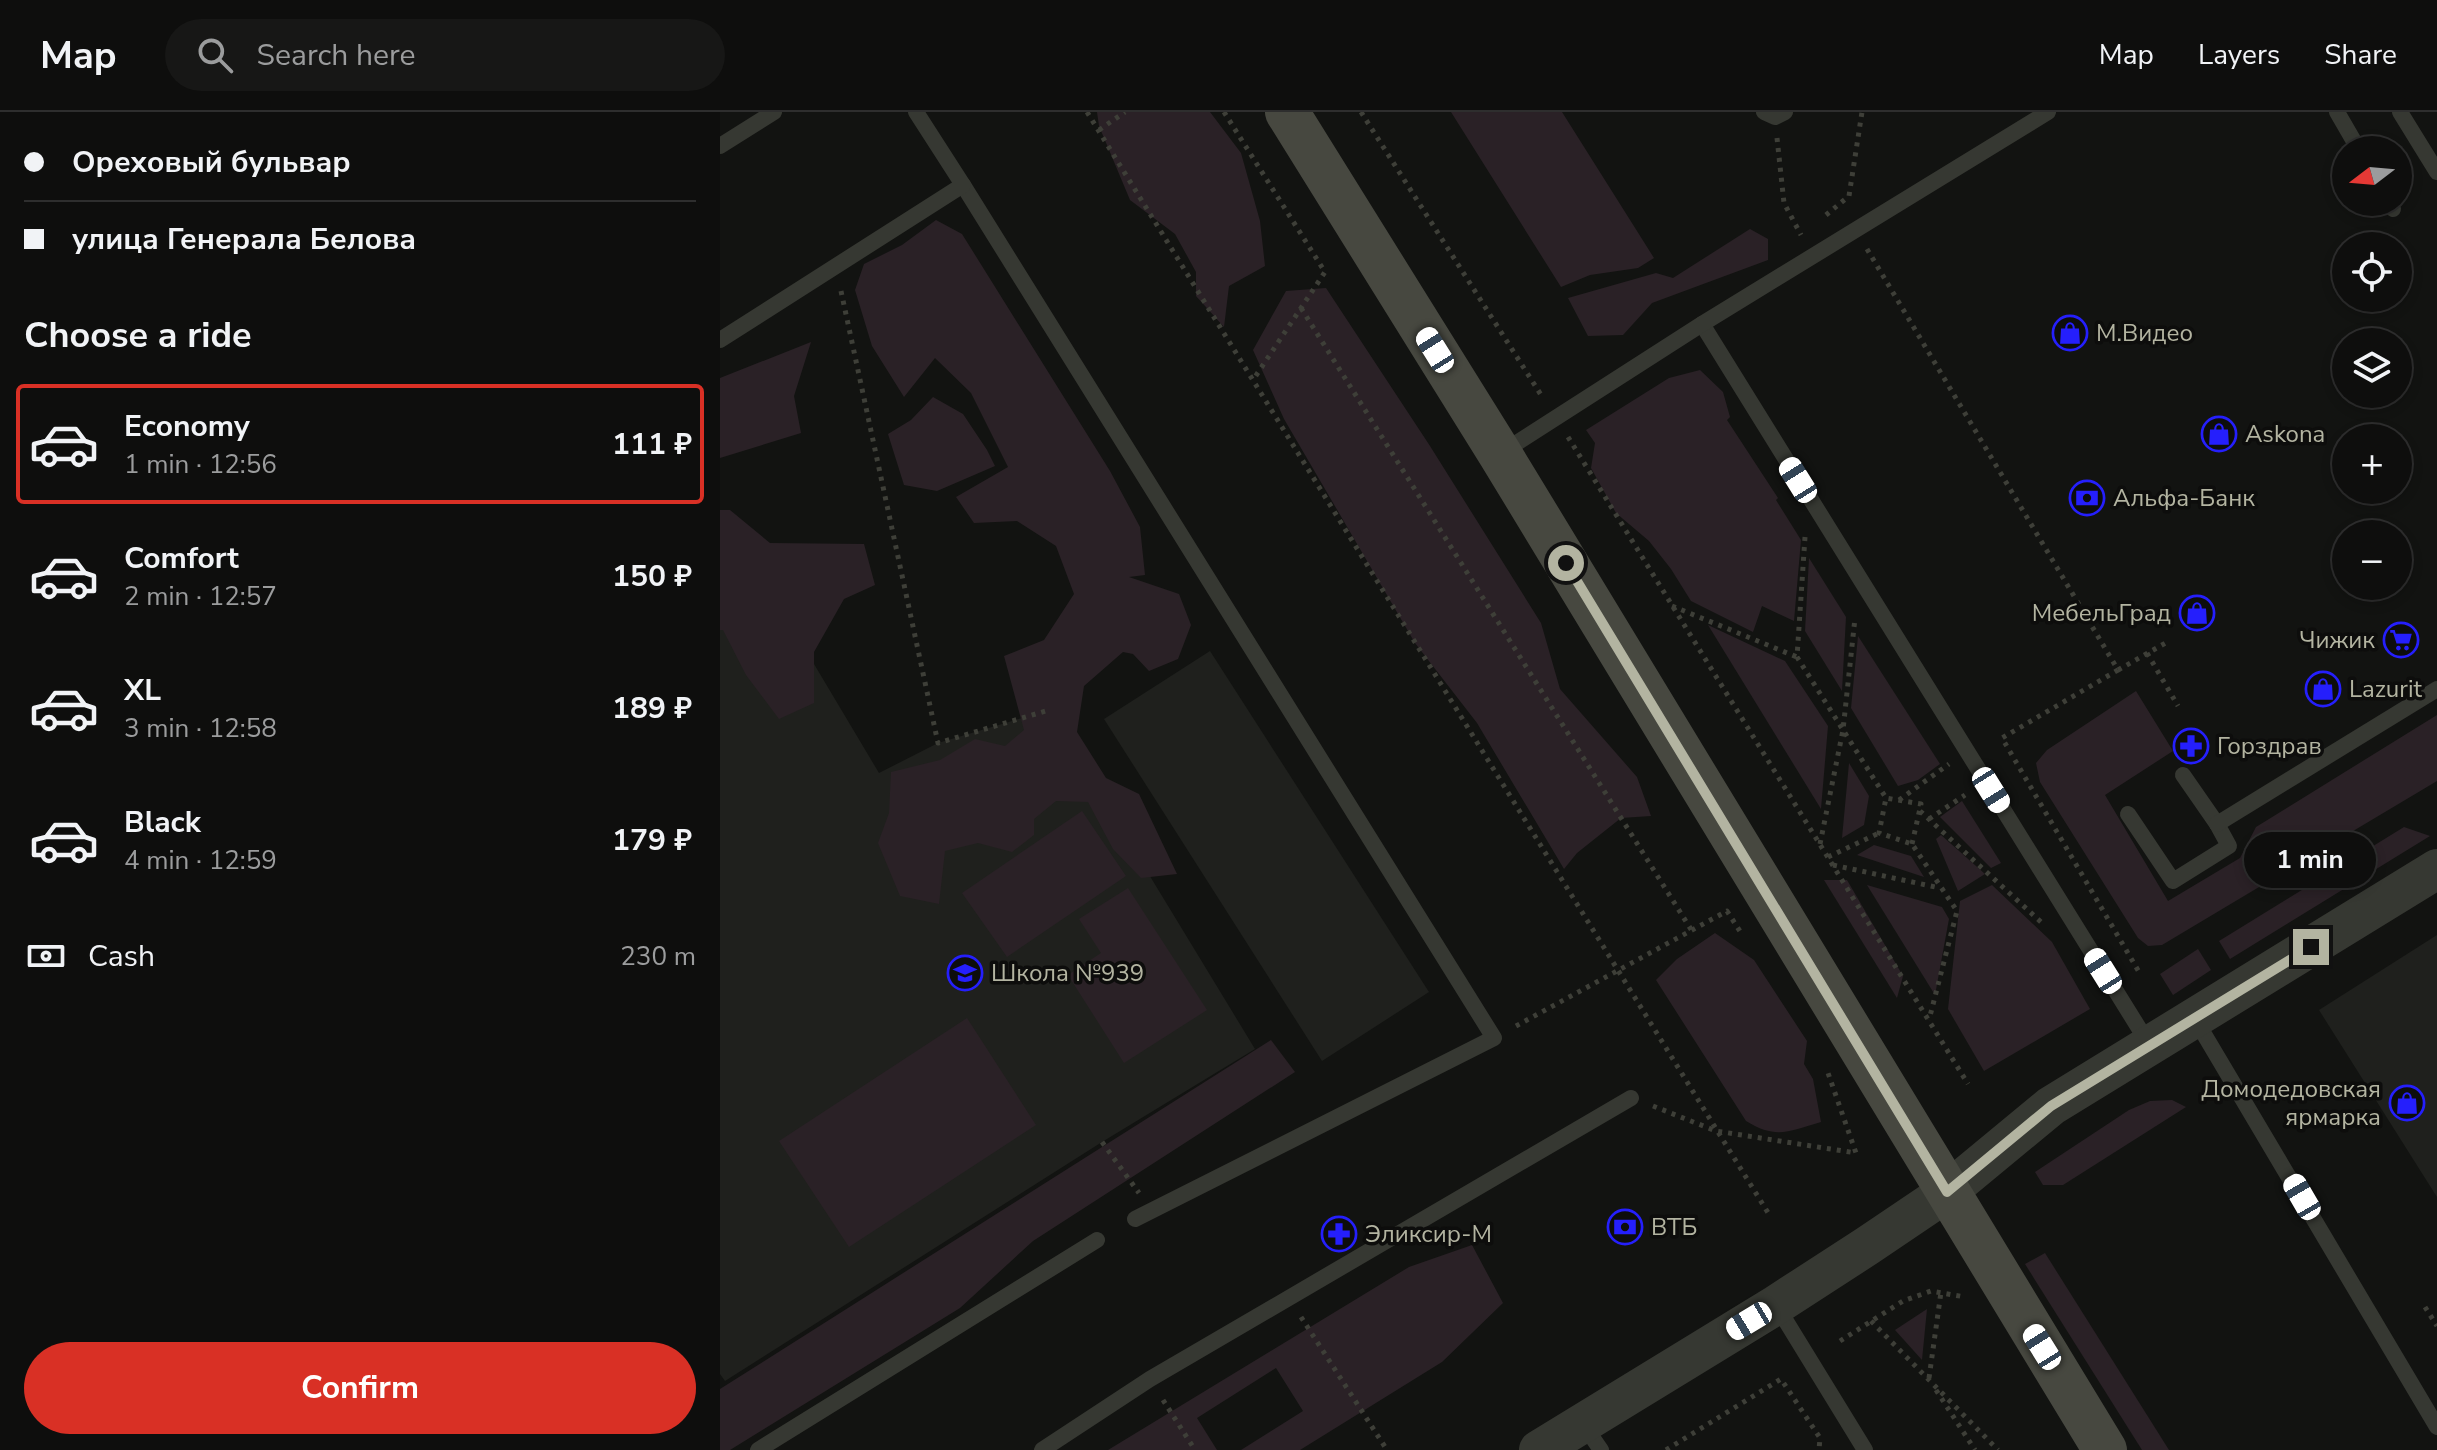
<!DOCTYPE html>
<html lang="en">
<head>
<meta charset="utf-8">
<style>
	:root { --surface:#0e0e0d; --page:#171716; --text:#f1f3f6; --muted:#9b9c9d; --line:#2e2e2e; --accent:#d93025 }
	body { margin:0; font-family:"Nunito Sans",sans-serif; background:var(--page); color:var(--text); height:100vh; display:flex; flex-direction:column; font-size:30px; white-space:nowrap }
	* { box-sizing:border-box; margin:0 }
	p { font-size:26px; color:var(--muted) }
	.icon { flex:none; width:44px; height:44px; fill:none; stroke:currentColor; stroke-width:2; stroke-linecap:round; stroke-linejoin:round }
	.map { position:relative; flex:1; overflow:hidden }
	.sheet { display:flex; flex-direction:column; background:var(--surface); width:720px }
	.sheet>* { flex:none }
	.hud { display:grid; align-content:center; height:176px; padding:0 24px; background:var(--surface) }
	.needle { width:52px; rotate:254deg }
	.fabs { position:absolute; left:1612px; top:24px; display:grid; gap:16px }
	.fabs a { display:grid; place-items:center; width:80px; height:80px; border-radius:50%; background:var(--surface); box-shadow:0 4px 12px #0003,0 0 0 2px var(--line); font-size:40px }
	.end { position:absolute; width:36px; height:36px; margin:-18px; border:10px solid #b3b4a1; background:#111; box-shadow:0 0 0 4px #111 }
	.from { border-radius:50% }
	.bubble { position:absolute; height:56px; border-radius:28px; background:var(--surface); box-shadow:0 4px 12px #0003,0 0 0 2px var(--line); font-size:26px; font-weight:700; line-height:56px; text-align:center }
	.car { position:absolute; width:24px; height:48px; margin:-24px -12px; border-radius:10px; box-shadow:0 0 6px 2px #0007; background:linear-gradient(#fff 24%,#345 0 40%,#fff 0 76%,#345 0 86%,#fff 0) }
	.hud b { display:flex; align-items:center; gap:28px; height:76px; font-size:30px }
	.hud b+b { border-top:2px solid var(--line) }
	.hud i { width:20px; height:20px; background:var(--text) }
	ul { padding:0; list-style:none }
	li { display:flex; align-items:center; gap:24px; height:120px; margin:0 16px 12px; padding:0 8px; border:4px solid transparent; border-radius:8px }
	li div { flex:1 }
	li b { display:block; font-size:30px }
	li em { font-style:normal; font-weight:700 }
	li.active { border-color:var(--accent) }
	li>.icon { width:72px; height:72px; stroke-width:1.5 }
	h2 { padding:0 24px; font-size:36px; line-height:96px }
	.pay { display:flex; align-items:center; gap:20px; height:88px; padding:0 24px; font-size:30px }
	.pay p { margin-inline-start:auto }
	.action { display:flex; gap:16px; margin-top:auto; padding:16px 24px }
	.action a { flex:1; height:92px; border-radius:48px; background:var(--accent); color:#fff; font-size:32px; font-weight:700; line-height:92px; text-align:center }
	header { display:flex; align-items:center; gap:48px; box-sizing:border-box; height:112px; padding:0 40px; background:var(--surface); border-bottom:2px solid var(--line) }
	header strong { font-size:38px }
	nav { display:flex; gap:44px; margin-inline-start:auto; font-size:28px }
	.search { width:560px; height:72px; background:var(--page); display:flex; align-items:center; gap:20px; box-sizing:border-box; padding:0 28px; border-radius:44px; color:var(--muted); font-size:30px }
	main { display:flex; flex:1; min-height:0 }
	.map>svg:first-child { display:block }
	.built { fill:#1f201d }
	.green { fill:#2a2126 }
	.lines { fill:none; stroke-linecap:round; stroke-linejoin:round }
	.path { stroke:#3e3f38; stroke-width:5; stroke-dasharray:4 6; stroke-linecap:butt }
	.service { stroke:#363832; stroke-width:16 }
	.tertiary { stroke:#363832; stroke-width:40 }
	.secondary { stroke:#474840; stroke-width:44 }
	.route { stroke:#b3b4a1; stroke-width:10 }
	.labels { text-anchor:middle; stroke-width:7; stroke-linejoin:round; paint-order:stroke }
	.poi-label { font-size:24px; fill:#b3b4a1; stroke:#0d0d0c; text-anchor:start }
</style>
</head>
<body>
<header>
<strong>Map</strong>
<div class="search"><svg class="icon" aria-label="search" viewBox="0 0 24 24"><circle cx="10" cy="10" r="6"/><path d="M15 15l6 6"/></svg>Search here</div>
<nav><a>Map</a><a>Layers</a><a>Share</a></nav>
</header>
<main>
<section class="sheet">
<div class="hud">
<b><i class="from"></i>Ореховый бульвар</b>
<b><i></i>улица Генерала Белова</b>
</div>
<h2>Choose a ride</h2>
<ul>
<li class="active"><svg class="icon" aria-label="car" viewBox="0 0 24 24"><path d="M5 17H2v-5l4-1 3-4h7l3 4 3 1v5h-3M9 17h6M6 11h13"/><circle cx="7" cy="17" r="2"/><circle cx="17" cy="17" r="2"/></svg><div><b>Economy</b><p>1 min · 12:56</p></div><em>111 ₽</em></li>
<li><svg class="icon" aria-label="car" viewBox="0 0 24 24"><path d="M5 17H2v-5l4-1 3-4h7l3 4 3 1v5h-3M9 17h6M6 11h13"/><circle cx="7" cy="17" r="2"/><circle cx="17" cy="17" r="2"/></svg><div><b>Comfort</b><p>2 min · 12:57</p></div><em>150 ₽</em></li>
<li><svg class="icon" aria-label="car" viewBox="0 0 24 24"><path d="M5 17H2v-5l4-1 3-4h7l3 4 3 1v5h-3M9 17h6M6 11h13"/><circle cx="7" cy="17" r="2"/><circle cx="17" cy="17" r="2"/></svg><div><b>XL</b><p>3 min · 12:58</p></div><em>189 ₽</em></li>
<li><svg class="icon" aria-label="car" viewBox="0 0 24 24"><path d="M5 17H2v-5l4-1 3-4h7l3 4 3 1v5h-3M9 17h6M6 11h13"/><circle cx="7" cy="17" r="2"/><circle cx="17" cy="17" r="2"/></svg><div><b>Black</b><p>4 min · 12:59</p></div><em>179 ₽</em></li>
</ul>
<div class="pay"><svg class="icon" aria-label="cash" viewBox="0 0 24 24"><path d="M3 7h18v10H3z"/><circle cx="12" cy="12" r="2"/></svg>Cash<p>230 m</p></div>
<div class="action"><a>Confirm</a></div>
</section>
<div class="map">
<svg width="1717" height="1338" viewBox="0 0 1717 1338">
	<rect width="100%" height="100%" fill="#121311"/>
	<g class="built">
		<polygon points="16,421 159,661 218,631 329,598 535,937 382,1030 5,1269 0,1262 0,431"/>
		<polygon points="490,539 709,880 602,949 384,607"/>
		<polygon points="1717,823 1717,1085 1599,898"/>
	</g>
	<g class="green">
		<polygon points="377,0 490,0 521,41 540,109 545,154 509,174 504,215 476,184 476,160 455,122 410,88 379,14"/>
		<polygon points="731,0 842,0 934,146 918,156 870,163 841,175"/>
		<polygon points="216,108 242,122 390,359 420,415 425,463 409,465 459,482 471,513 458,547 429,559 413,542 403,540 364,574 357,620 386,666 419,682 457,762 421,766 393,737 368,690 336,689 314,707 314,723 292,740 258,731 225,739 219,792 180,784 158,731 169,701 171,660 220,648 255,627 285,634 304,618 284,544 324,528 354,482 336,434 297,409 254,411 236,385 288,355 251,281 215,246 184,285 152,234 135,178 144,152 182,133"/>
		<polygon points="1030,117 1048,127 1048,148 932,191 903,223 868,224 848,186 936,161 953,166"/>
		<polygon points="606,176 710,334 821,511 840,577 917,665 931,704 901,706 857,741 844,757 757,611 695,531 564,307 533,238 566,179"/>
		<polygon points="91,230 74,284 81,321 0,346 0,266"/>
		<polygon points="980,258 1003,280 1010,305 1007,308 1058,386 1056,388 1081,428 1074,509 1042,494 1033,520 971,489 951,457 929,429 896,401 871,356 875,331 866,318 949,266"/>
		<polygon points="213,285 243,302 267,338 275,354 217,379 184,373 168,322 191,308"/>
		<polygon points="0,398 10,398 50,431 144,432 155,473 124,487 94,540 94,591 59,607 26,563 3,518 0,518"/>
		<polygon points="1089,446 1126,505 1122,579 1085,519"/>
		<polygon points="988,513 1065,549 1108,614 1101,697"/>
		<polygon points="1138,524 1220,652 1198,668 1178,674 1131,596"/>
		<polygon points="1416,579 1453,639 1385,683 1448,789 1520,746 1536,715 1717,603 1717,669 1442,833 1428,834 1418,826 1320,670 1316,651 1327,638"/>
		<polygon points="1129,651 1149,684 1144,713 1122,726"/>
		<polygon points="1242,689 1281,751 1271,756 1220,705"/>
		<polygon points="362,699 406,764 287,845 242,781"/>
		<polygon points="1684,715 1710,724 1510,847 1499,829"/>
		<polygon points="1221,723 1265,762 1238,779 1216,727"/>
		<polygon points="1154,733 1191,744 1204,765 1137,743"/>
		<polygon points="1104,768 1127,768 1183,864 1177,886"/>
		<polygon points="1147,773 1222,795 1229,807 1215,883"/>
		<polygon points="1272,773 1332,830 1370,897 1264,959 1228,897 1240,789"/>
		<polygon points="408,776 487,898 404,951 348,863 381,841 359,807"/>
		<path d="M 995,821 L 1034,848 L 1087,929 L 1084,952 L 1093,967 L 1101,1010 C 1069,1019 1057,1028 1026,1009 L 936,868 L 957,847 Z"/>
		<polygon points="1478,837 1491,858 1453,883 1440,862"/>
		<polygon points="247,906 316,1013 129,1135 59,1029"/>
		<polygon points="551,928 575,960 313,1129 240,1196 10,1338 0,1338 0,1277"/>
		<polygon points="1452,988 1466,995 1343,1073 1323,1073 1315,1060 1409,998 1430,989"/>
		<polygon points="752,1133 783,1191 722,1250 580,1338 521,1338 583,1299 556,1256 477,1306 497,1338 388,1338 689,1155"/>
		<polygon points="1325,1141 1449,1338 1422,1338 1305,1152"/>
		<polygon points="1207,1197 1202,1248 1175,1218"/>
	</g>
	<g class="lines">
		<g class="path">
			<polyline points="367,0 1050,1104"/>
			<polyline points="504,0 605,160 533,268"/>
			<polyline points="641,0 823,286"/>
			<polyline points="379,18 405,0"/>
			<polyline points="1057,26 1064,91 1081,123"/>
			<polyline points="1106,103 1129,84 1142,0"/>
			<polyline points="1147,137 1398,558 1282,626 1419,860"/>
			<polyline points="121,179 218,631 329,598"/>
			<polyline points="581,196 972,819"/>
			<polyline points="848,325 1248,972"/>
			<polyline points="1085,425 1077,545 1166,686"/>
			<polyline points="952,494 1077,545"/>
			<polyline points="1427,541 1458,594"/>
			<polyline points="1398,558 1449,529"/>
			<polyline points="1179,688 1229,652"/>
			<polyline points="1200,699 1322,811"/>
			<polyline points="1209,707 1245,683"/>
			<polyline points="1100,732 1123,618 1135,506"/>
			<polyline points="1192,732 1201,692 1166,686 1159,721 1192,732 1237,799 1209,908"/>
			<polyline points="1108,745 1159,721"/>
			<polyline points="1113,753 1220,776"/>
			<polyline points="796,914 1007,799 1023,824"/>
			<polyline points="933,994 996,1019 1136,1041 1108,961"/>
			<polyline points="382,1030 419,1081"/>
			<polyline points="1705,1195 1717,1214"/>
			<polyline points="581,1205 667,1338"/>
			<polyline points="1151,1209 1278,1338"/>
			<polyline points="1120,1229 1183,1189 1211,1179 1245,1185"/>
			<polyline points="1209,1266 1221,1180"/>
			<polyline points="1216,1278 1255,1338"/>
			<polyline points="443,1288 475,1338"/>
			<polyline points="946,1338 1061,1267 1100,1326 1099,1338"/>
		</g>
		<g class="service">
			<polyline points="1044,0 1055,5 1065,0"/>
			<polyline points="1617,0 1639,38"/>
			<polyline points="1680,0 1717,60"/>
			<polyline points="0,34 54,0"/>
			<polyline points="243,73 774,926 415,1107"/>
			<polyline points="1669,90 1673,97"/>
			<polyline points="982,212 1430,934"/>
			<polyline points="0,228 243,73 196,0"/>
			<polyline points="781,341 982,212 1328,0"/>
			<polyline points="1408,702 1453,769 1509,734 1497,712 1463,663"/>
			<polyline points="1497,712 1717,577"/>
			<polyline points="1475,907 1717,1315"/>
			<polyline points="1056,1193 1145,1338"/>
			<polyline points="863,1312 881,1338"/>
			<polyline points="38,1338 377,1128"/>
			<polyline points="322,1338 430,1267 911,986"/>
		</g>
		<polyline class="tertiary" points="819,1338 1056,1193 1147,1134 1227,1080 1331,994 1717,757"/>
		<polyline class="secondary" points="567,0 780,342 1385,1338"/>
	</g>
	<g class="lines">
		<polyline class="route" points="846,451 1227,1080 1331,994 1591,835"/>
	</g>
	<defs>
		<g id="shop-ring" transform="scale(1.8)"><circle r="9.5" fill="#0d0d0c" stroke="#251ffc" stroke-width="1.5"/><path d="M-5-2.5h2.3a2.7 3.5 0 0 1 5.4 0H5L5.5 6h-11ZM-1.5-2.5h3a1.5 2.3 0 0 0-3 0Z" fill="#251ffc"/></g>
		<g id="bank-ring" transform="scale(1.8)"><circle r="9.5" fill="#0d0d0c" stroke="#251ffc" stroke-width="1.5"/><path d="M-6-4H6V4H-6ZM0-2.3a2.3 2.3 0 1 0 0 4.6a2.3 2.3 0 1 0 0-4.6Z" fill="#251ffc"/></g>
		<g id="supermarket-ring" transform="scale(1.8)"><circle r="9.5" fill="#0d0d0c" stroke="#251ffc" stroke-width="1.5"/><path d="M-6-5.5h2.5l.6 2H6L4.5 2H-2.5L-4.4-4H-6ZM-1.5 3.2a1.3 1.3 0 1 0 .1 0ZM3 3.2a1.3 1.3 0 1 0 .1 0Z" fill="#251ffc"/></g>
		<g id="pharmacy-ring" transform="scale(1.8)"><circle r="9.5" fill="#0d0d0c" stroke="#251ffc" stroke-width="1.5"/><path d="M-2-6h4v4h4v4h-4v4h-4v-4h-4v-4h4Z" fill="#251ffc"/></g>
		<g id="school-ring" transform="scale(1.8)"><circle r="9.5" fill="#0d0d0c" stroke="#251ffc" stroke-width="1.5"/><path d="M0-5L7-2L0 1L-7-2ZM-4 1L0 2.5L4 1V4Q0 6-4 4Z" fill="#251ffc"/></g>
	</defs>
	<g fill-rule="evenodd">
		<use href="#shop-ring" x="1350" y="221"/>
		<use href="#shop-ring" x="1499" y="322"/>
		<use href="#bank-ring" x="1367" y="386"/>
		<use href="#shop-ring" x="1477" y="501"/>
		<use href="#supermarket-ring" x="1681" y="528"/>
		<use href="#shop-ring" x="1603" y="577"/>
		<use href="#pharmacy-ring" x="1471" y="634"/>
		<use href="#school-ring" x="245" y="861"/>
		<use href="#shop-ring" x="1687" y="991"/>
		<use href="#bank-ring" x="905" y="1115"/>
		<use href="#pharmacy-ring" x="619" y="1122"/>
	</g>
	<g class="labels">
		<g class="poi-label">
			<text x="1376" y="229">М.Видео</text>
			<text x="1525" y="330">Askona</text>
			<text x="1393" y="394">Альфа-Банк</text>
			<text x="1451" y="509" text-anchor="end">МебельГрад</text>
			<text x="1655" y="536" text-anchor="end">Чижик</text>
			<text x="1629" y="585">Lazurit</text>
			<text x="1497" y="642">Горздрав</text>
			<text x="271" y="869">Школа №939</text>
			<text x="1661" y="985" text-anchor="end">Домодедовская<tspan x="1661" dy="28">ярмарка</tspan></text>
			<text x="931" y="1123">ВТБ</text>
			<text x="645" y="1130">Эликсир-М</text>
		</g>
	</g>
</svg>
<div class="fabs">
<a><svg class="needle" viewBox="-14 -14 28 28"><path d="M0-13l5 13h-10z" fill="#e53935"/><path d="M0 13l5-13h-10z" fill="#9b9c9d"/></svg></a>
<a><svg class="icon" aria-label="locate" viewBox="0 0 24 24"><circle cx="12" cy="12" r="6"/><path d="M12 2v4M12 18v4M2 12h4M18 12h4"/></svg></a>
<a><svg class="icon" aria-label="layers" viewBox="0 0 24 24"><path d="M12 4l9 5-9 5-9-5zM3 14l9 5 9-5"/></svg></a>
<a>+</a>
<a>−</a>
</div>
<i class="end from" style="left:846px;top:451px"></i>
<i class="end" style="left:1591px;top:835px"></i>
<div class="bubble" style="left:1524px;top:720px;width:132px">1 min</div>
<i class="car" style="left:715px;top:238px;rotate:328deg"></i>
<i class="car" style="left:1078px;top:368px;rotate:328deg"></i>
<i class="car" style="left:1271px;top:678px;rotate:148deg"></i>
<i class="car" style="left:1383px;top:859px;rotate:328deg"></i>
<i class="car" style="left:1582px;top:1085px;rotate:330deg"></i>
<i class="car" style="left:1029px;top:1209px;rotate:239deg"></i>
<i class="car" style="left:1322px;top:1235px;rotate:328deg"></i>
</div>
</main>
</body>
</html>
